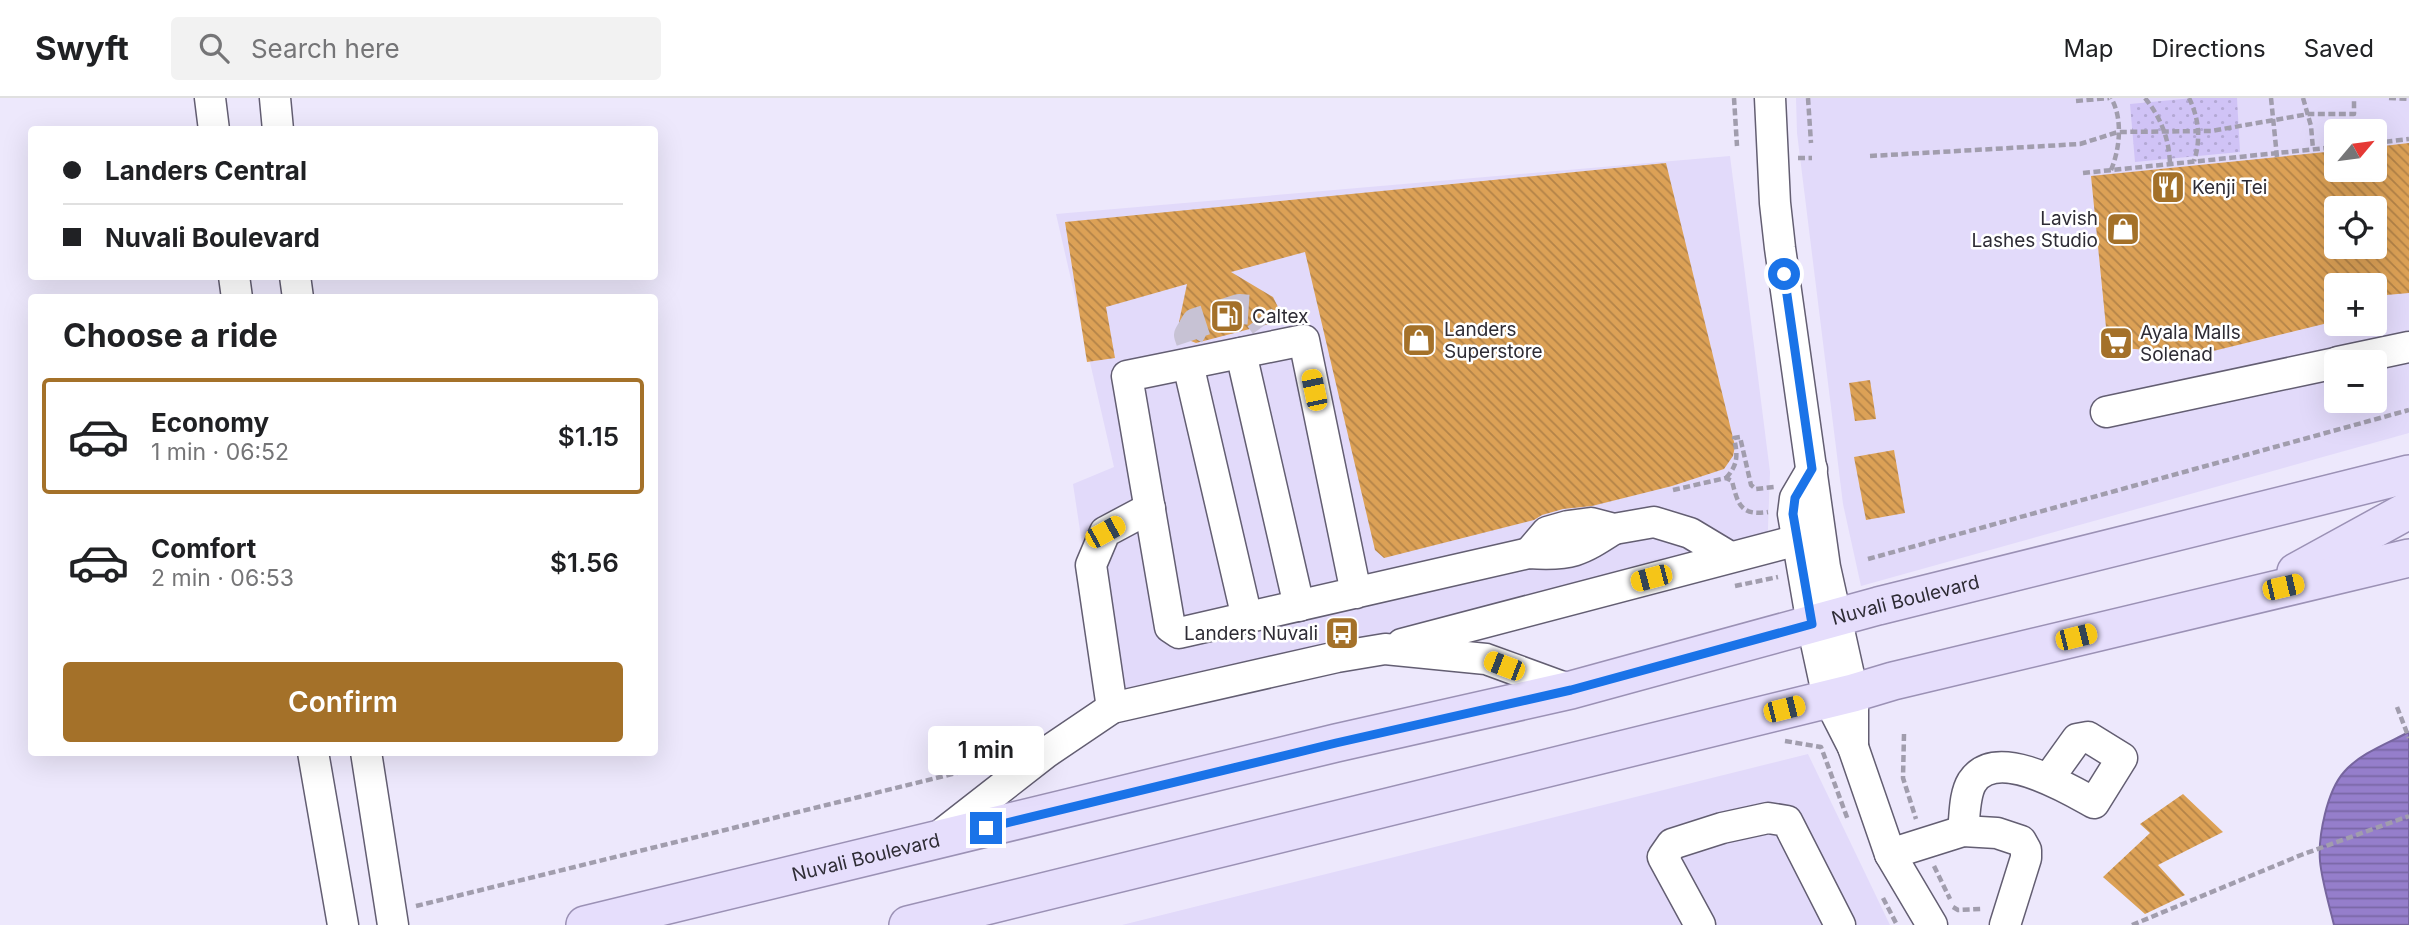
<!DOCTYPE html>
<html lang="en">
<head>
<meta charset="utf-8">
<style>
	:root { --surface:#fff; --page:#f2f2f2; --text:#202124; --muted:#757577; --line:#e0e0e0; --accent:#a47129 }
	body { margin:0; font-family:Inter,sans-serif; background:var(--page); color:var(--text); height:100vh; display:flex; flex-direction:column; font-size:26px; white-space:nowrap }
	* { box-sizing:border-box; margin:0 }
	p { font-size:23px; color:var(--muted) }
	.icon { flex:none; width:38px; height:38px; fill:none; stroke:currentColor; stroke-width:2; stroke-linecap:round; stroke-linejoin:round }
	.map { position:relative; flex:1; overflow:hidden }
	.details { position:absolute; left:28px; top:196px; width:630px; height:462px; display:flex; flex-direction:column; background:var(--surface); border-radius:7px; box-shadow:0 7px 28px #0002 }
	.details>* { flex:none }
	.hud { position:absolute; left:28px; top:28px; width:630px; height:154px; border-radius:7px; box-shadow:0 7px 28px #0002; display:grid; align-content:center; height:154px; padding:0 35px; background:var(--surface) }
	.needle { width:46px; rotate:61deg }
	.buttons { position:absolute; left:2324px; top:21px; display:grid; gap:14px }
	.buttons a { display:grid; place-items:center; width:63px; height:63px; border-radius:7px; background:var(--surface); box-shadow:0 7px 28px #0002; font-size:35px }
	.end { position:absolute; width:32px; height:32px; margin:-16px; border:9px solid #1a73e8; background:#fff; box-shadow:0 0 0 4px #fff }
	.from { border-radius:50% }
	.bubble { position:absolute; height:49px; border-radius:7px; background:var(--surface); box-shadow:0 7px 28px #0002; font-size:23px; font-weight:600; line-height:49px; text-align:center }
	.car { position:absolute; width:21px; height:42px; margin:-21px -10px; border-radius:9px; box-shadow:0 0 5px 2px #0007; background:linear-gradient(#f5c518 24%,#345 0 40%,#f5c518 0 76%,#345 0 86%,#f5c518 0) }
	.hud b { display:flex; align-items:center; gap:24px; height:66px; font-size:26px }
	.hud b+b { border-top:2px solid var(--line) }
	.hud i { width:18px; height:18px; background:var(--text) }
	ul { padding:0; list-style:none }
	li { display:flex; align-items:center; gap:21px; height:116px; margin:0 14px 10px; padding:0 21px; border:4px solid transparent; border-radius:7px }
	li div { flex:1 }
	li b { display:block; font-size:26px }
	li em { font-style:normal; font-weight:600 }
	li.active { border-color:var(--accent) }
	li>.icon { width:63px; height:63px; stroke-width:1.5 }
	h2 { padding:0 35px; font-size:32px; line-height:84px }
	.button { display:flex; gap:14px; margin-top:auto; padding:14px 35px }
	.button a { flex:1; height:80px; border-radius:7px; background:var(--accent); color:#fff; font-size:28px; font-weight:600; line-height:80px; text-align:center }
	header { display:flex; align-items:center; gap:42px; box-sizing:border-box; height:98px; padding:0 35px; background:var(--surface); border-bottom:2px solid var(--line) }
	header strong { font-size:33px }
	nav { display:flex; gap:38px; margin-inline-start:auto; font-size:24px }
	.search { width:490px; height:63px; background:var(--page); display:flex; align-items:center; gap:18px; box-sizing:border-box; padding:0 24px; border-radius:7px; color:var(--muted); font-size:26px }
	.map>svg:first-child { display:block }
	.built { fill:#e2dafa; fill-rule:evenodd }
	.green { fill:url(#green-dots) }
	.water { fill:url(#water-rules); stroke:#76659e; stroke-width:2 }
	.building { fill:url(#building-back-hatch); fill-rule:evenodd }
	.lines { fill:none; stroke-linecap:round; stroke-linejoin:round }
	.minor-tunnel { stroke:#c7c2d4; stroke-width:30; stroke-dasharray:30 15; stroke-linecap:butt }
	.minor-casing { stroke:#635e72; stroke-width:33 }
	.major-casing { stroke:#9b91b5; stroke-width:40 }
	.path { stroke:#a19dad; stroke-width:4.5; stroke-dasharray:7 3.5; stroke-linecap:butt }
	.minor { stroke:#fff; stroke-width:30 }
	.major { stroke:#e6defc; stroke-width:37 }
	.path-bridge { stroke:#a19dad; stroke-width:4.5; stroke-dasharray:7 3.5; stroke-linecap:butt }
	.route { stroke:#1a73e8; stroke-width:9 }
	.labels { text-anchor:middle; stroke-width:5; stroke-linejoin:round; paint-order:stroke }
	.poi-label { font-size:19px; fill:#2e2c35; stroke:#fff; text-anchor:start }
	.street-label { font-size:19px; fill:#2e2c35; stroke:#fff }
</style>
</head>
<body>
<header>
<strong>Swyft</strong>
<div class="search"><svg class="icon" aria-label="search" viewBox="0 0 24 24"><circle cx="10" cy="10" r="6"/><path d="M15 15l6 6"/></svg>Search here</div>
<nav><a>Map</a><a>Directions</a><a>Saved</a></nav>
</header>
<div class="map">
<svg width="2409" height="827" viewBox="0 0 2409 827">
	<defs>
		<pattern id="green-dots" width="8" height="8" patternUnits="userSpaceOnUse" patternTransform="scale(1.75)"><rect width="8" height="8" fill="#d0c3f6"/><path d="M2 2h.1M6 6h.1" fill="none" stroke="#b3a8d4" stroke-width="1.8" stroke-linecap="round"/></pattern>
		<pattern id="water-rules" width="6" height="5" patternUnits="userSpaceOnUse" patternTransform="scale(1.75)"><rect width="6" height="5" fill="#957ecb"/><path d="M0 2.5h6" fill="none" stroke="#7a67a6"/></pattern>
		<pattern id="building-back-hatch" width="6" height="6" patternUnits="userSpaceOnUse" patternTransform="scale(1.75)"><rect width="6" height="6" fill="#dca156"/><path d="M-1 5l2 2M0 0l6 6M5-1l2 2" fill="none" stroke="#b38348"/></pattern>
	</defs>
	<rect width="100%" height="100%" fill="#ede8fc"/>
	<g class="built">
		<path d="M 1796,0 L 2409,0 L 2409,335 L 1861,488 L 1843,406 L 1797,35 ZM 2336,33 L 2375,33 L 2375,72 L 2336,72 ZM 2336,110 L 2375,110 L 2375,149 L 2336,149 ZM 2336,187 L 2375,187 L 2375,226 L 2336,226 ZM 2336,264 L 2375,264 L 2375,303 L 2336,303 Z"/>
		<polygon points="1730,58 1770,374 1767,458 1106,605 1073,386 1114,369 1056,116"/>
		<polygon points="1808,656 1890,827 1122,827"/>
	</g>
	<polygon class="green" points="2193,0 2237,0 2240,54 2135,64 2130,6"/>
	<path class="water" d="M 2409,634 L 2409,827 L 2334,827 C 2329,806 2322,784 2320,763 C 2318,738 2327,693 2344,674 C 2359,656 2388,645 2409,634 Z"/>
	<g class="building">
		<path d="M 2409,45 L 2409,195 L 2375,198 L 2375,187 L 2336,187 L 2336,223 L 2201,256 L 2108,249 L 2091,78 L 2336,53 L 2336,72 L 2375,72 L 2375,49 ZM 2336,110 L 2375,110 L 2375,149 L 2336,149 Z"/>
		<polygon points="1666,65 1735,348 1733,358 1724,371 1672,388 1592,408 1563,411 1542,417 1534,422 1384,460 1375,452 1305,154 1231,174 1273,199 1278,209 1269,226 1196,245 1191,243 1182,235 1179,224 1187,186 1106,209 1115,260 1087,264 1065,124"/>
		<polygon points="1870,282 1876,321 1855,323 1849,285"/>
		<polygon points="1894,352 1905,415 1866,422 1854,359"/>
		<polygon points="2183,696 2223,734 2158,767 2185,797 2145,816 2103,779 2150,735 2140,726"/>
	</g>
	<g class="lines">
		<polyline class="minor-tunnel" points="1191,243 1189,237 1196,225 1239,211 1254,212 1265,227"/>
		<g class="minor-casing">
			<g id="minor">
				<polyline points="210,0 214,32"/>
				<polyline points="275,0 278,32"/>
				<polyline points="1770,0 1775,105 1780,150 1825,469 1853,595 1853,649"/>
				<polyline points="234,178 237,200"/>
				<polyline points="295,178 298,200"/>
				<polyline points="1241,255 1299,508"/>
				<polyline points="2338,264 2409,249"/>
				<polyline points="1188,266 1247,520"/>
				<polyline points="2106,314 2336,265"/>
				<polyline points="1812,371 1795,400 1793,416 1812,526 1828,600 1853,649 1890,756 1932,827"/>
				<polyline points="1529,455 1547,434 1568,428 1591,425 1614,431 1654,424 1690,435 1730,459"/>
				<path d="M 1356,495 L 1304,242 L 1127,278 L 1170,529 L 1179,535 L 1529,455 C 1571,458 1580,453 1614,431"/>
				<polyline points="1402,546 1798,442"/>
				<polyline points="1112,610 1091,467 1105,434 1150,410"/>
				<polyline points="313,654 343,827"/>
				<polyline points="366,654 393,827"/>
				<path d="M 1963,733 C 1965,718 1964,697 1972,684 C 1996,647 2067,690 2094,705 L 2122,660 L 2088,639 L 2077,641 L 2049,680"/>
				<polyline points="938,739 1047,654 1112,610 1337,559 1385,551 1486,561 1571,592"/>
				<polyline points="1890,756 1963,733 1997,735 2021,743 2026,752 2026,760 2005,827"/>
				<polyline points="1700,827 1663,759 1672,746 1722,730 1768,720 1787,723 1840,827"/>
			</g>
		</g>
		<g class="major-casing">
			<g id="major">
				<polyline points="2296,474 2409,412"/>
				<path id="s1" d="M 585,827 L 1336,645 L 1571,592 L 1878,508 L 2409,376"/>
				<polyline points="908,827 1853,595 1893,583 2409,460"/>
			</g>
		</g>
		<g class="path">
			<polyline points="1734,0 1737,48"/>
			<polyline points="1808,0 1811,45"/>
			<path d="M 2145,0 C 2161,20 2169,40 2170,66"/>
			<path d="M 2189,0 C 2199,20 2201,42 2194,63"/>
			<polyline points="2303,0 2311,28 2313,51"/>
			<polyline points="2389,0 2409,1"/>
			<polyline points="2076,3 2109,0"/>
			<polyline points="2375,45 2409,41"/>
			<polyline points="1870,58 2080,46 2118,34 2211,33 2309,16 2354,16 2354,0"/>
			<polyline points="1798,60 1812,60"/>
			<path d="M 2111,72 C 2120,51 2123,20 2111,0"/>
			<polyline points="2083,75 2336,49"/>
			<path d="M 1726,380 C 1738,367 1738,357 1734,340 L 1740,339 L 1751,387 L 1756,391 L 1774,389"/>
			<path d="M 1673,392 L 1726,380 L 1732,383 C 1738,407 1741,418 1768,414"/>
			<polyline points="1868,461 2409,312"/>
			<polyline points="1735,488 1778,479"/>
			<polyline points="2397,609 2409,640"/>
			<polyline points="1904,636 1903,680 1916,721"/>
			<polyline points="1785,643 1821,649 1848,722"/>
			<polyline points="1934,768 1950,801"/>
			<polyline points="1883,800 1897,827"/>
			<polyline points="416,808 985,668"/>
			<polyline points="1953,809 1958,812 1982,811"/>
			<polyline points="2132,827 2301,757 2409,718"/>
		</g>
		<use href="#minor" class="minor"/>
		<use href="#major" class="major"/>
		<polyline class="path-bridge" points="2271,0 2277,59"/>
	</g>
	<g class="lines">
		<polyline class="route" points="986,730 1336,645 1571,592 1812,526 1793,416 1795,400 1812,371 1784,176"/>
	</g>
	<defs>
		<g id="restaurant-square" transform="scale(1.75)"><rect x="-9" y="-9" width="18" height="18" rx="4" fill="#a47129" stroke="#fff"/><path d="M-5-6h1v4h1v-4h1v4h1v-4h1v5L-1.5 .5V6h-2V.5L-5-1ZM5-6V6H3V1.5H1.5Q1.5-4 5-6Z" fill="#fff"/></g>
		<g id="shop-square" transform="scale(1.75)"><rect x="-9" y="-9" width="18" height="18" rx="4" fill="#a47129" stroke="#fff"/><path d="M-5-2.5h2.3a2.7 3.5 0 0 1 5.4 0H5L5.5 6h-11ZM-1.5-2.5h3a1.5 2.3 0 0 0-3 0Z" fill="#fff"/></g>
		<g id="fuel-square" transform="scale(1.75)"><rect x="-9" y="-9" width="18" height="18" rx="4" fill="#a47129" stroke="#fff"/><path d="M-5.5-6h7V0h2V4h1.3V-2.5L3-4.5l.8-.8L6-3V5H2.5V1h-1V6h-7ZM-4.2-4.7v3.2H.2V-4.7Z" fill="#fff"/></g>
		<g id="supermarket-square" transform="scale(1.75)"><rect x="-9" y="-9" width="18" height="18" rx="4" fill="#a47129" stroke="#fff"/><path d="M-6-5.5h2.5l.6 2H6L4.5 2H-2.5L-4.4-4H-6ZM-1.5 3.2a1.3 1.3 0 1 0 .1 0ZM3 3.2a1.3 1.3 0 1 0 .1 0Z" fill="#fff"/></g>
		<g id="bus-square" transform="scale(1.75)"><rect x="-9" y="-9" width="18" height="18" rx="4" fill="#a47129" stroke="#fff"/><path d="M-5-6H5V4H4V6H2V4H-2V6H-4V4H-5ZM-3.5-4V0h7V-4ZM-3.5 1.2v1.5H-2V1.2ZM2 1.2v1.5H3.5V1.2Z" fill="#fff"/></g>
	</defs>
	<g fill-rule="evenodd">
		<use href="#restaurant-square" x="2168" y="89"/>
		<use href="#shop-square" x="2123" y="131"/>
		<use href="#fuel-square" x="1227" y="218"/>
		<use href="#shop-square" x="1419" y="242"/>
		<use href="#supermarket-square" x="2116" y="245"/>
		<use href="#bus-square" x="1342" y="535"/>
	</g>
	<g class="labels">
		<g class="poi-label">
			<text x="2192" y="96">Kenji Tei</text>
			<text x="2098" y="127" text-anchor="end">Lavish<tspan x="2098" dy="22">Lashes Studio</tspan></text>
			<text x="1252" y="225">Caltex</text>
			<text x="1444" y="238">Landers<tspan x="1444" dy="22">Superstore</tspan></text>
			<text x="2140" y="241">Ayala Malls<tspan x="2140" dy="22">Solenad</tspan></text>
			<text x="1318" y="542" text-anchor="end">Landers Nuvali</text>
		</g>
		<g class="street-label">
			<text dy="7" stroke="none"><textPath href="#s1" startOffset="1360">Nuvali Boulevard</textPath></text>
			<text dy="7" stroke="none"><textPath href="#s1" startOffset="289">Nuvali Boulevard</textPath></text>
		</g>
	</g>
</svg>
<div class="buttons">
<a><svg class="needle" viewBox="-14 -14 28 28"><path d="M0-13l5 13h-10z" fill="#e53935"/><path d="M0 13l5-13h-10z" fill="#757577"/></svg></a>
<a><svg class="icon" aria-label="locate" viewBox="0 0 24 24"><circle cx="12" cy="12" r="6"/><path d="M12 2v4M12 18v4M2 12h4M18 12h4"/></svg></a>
<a>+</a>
<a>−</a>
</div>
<i class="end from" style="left:1784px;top:176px"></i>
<i class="end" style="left:986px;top:730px"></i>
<div class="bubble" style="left:928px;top:628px;width:116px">1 min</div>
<i class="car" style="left:1314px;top:292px;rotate:348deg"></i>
<i class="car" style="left:1105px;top:434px;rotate:61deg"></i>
<i class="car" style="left:1651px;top:480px;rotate:255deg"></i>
<i class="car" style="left:2283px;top:489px;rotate:77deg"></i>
<i class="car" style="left:2076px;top:539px;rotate:76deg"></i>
<i class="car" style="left:1504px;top:568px;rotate:291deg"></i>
<i class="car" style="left:1784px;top:611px;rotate:76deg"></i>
<div class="hud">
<b><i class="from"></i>Landers Central</b>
<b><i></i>Nuvali Boulevard</b>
</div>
<section class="details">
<h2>Choose a ride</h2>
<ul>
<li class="active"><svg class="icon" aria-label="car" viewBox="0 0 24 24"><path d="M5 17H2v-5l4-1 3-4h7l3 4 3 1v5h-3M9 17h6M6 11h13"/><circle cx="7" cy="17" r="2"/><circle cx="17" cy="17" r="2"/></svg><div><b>Economy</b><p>1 min · 06:52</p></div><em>$1.15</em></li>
<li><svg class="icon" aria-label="car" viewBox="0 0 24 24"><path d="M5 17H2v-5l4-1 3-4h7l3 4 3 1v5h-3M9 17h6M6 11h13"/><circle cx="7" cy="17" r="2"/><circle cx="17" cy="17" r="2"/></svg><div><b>Comfort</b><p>2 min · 06:53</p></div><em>$1.56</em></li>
</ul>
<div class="button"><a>Confirm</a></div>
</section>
</div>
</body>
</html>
